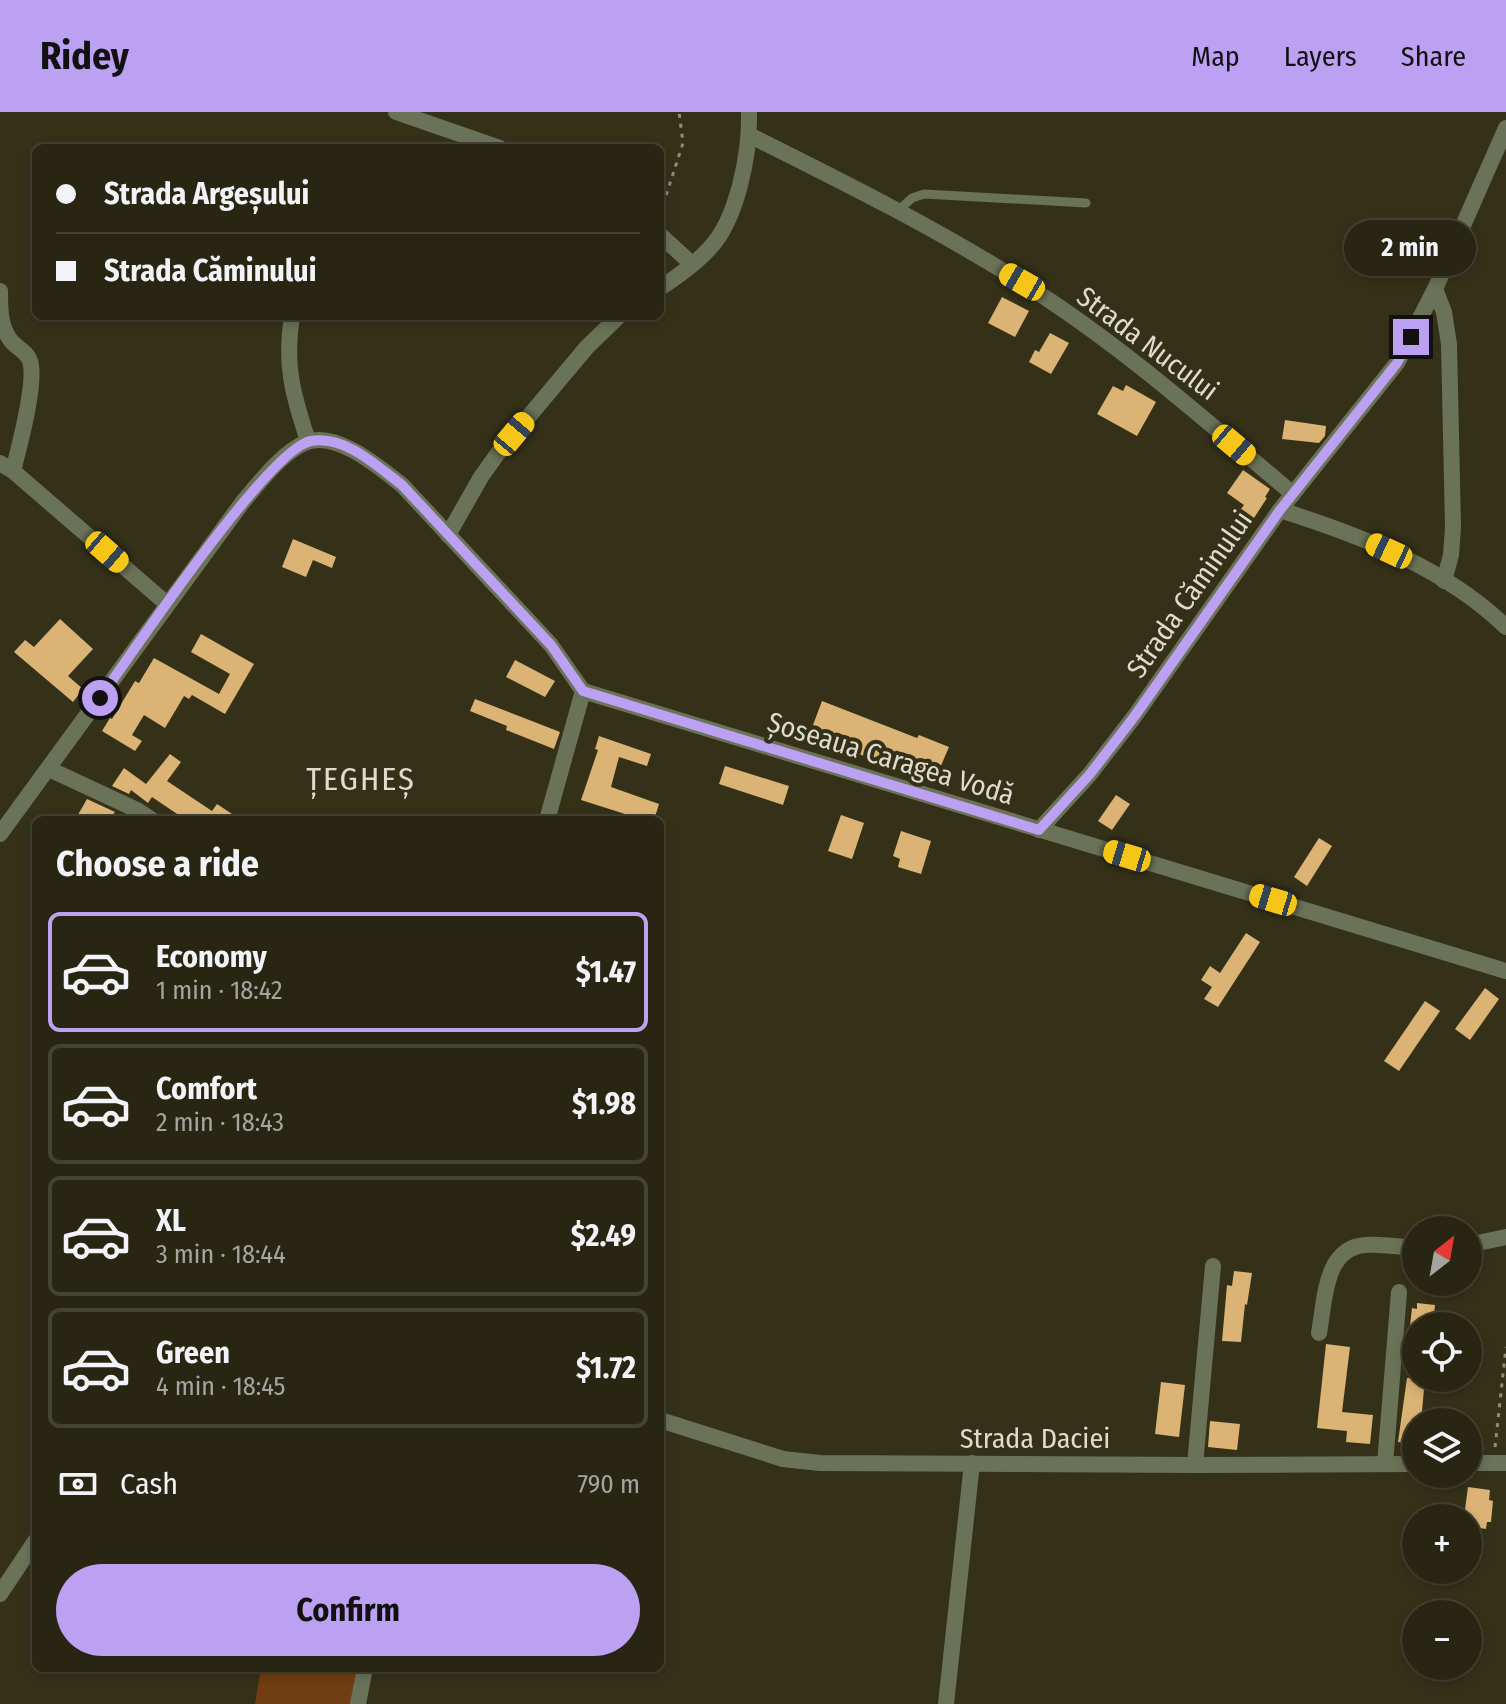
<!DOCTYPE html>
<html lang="en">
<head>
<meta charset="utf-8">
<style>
	:root { --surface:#282513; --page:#343121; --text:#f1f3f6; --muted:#a5a5a0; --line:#444233; --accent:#bca0f2 }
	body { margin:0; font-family:"Fira Sans Condensed",sans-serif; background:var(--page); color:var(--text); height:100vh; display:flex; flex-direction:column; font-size:30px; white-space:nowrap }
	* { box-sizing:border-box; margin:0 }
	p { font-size:26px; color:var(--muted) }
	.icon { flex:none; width:44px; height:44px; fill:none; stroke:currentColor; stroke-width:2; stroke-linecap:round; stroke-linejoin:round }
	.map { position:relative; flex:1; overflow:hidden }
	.drawer { position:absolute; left:32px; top:704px; width:632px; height:856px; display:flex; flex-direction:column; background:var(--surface); border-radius:12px; box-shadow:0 4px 12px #0003,0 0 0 2px var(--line) }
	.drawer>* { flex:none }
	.top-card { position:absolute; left:32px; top:32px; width:632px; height:176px; border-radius:12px; box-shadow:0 4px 12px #0003,0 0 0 2px var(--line); display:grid; align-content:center; height:176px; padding:0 24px; background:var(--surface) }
	.needle { width:52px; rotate:31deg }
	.tools { position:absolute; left:1402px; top:1104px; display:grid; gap:16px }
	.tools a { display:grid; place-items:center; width:80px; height:80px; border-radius:50%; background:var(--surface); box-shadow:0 4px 12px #0003,0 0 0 2px var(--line); font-size:40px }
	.end { position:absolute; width:36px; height:36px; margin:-18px; border:10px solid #bca0f2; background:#111; box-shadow:0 0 0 4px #111 }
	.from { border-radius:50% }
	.bubble { position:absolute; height:56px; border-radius:28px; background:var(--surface); box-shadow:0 4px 12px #0003,0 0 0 2px var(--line); font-size:26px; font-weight:700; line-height:56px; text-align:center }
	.car { position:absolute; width:24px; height:48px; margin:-24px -12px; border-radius:10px; box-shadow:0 0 6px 2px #0007; background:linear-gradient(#f5c518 24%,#345 0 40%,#f5c518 0 76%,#345 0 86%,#f5c518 0) }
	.top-card b { display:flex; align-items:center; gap:28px; height:76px; font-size:30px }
	.top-card b+b { border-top:2px solid var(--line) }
	.top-card i { width:20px; height:20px; background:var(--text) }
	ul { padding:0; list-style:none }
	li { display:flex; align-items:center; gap:24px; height:120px; margin:0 16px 12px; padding:0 8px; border:4px solid var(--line); border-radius:12px }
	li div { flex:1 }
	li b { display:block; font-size:30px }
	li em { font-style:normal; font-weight:700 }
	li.selected { border-color:var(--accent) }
	li>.icon { width:72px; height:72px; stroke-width:1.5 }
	h2 { padding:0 24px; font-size:36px; line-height:96px }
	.pay { display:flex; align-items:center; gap:20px; height:88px; padding:0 24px; font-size:30px }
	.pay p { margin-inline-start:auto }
	.cta { display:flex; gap:16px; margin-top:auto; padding:16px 24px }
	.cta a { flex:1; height:92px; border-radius:48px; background:var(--accent); color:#111; font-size:32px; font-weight:700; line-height:92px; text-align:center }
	header { display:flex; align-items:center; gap:48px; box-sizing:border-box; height:112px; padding:0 40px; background:var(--accent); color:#111 }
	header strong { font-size:38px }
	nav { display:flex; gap:44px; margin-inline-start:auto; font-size:28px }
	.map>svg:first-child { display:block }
	.green { fill:#713d12 }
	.building { fill:#dbb374 }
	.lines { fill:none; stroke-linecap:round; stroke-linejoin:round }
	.path { stroke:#8f8c79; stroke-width:3; stroke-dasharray:4 6; stroke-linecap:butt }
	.service { stroke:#6a7358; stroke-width:9 }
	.minor { stroke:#6a7358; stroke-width:16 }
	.tertiary { stroke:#6a7358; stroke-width:16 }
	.route { stroke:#bca0f2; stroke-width:10 }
	.labels { text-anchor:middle; stroke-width:8; stroke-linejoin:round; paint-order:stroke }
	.street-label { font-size:28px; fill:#dedccd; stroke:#353119 }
	.quarter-label { font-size:32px; letter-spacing:2px; fill:#dedccd; stroke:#353119 }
</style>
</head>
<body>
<header>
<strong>Ridey</strong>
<nav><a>Map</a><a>Layers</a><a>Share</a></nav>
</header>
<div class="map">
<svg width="1506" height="1592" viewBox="0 0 1506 1592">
	<rect width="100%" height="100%" fill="#353119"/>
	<polygon class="green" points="261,1556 358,1556 351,1592 255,1592"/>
	<g class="building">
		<polygon points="1002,185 1029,199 1015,225 988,211"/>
		<polygon points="1050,221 1069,231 1051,262 1029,250 1035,238 1039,240"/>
		<polygon points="1126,273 1156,290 1137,324 1097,302 1113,274 1123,279"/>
		<polygon points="1285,308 1326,314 1325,324 1319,331 1282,327"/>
		<polygon points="1243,358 1270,377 1265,385 1267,386 1252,409 1239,400 1244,393 1227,381"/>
		<polygon points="293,427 336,445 332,456 313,448 306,465 282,455"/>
		<polygon points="60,507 93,537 68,564 83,577 73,590 14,540 25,528 34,535"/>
		<polygon points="201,522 254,552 225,602 192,583 189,587 184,584 165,616 144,603 132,623 142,629 135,639 102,619 110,606 112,607 135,569 139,571 154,546 219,582 230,562 191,540"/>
		<polygon points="515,548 555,569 545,585 506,565"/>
		<polygon points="475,587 560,620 554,637 506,618 507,614 470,599"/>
		<polygon points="822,589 917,626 919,623 949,635 937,663 889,642 885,653 810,621"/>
		<polygon points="599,624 651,642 647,654 619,645 611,675 659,692 654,708 644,708 581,688 598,638 595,637"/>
		<polygon points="170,642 181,650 167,669 212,699 217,692 241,708 186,708 152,685 148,691 131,678 129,682 112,674 124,656 146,672"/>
		<polygon points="725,654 789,674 783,693 719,672"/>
		<polygon points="1116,683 1130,692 1112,718 1098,709"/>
		<polygon points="87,687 115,700 109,708 75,708"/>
		<polygon points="841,703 864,711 852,747 828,739"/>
		<polygon points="901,719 931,729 921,762 898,755 900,747 893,744"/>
		<polygon points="1319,726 1332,734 1307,774 1294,765"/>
		<polygon points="1246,821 1260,830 1218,895 1204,887 1212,875 1201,868 1210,854 1220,861"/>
		<polygon points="1485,876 1499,887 1470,928 1455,917"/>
		<polygon points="1425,889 1440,899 1399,959 1384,949"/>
		<polygon points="1234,1159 1252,1161 1247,1193 1245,1192 1241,1230 1222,1229 1227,1173 1232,1174"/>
		<polygon points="1417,1191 1435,1193 1433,1214 1410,1214 1412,1196 1417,1197"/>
		<polygon points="1326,1232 1350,1235 1342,1300 1373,1303 1370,1332 1346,1330 1347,1319 1317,1316"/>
		<polygon points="1407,1266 1425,1266 1421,1310 1416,1310 1416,1333 1398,1330"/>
		<polygon points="1161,1270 1185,1273 1179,1325 1155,1322"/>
		<polygon points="1210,1309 1240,1312 1237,1338 1208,1335"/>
		<polygon points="1468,1375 1490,1378 1489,1388 1493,1389 1491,1410 1487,1410 1486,1417 1468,1414 1468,1406 1464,1405"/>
	</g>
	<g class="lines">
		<g class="path">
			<polyline points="660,102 683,31 679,0"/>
			<polyline points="1495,1335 1506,1235"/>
		</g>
		<polyline class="service" points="899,98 912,86 924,82 1086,91"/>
		<g class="minor">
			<polyline points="396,0 500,36"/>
			<path d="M 749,23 C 841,69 934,115 1021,170 C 1119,231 1205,308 1293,382"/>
			<polyline points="660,123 692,152"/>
			<path d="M 660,176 C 677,165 695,152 709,137 C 738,107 750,40 749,0"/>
			<polyline points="1435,177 1444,200 1449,232 1453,415 1451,443 1444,469"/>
			<path d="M 0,179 C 0,198 0,217 13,231 C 19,237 27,240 30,249 C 37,270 19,335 13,359"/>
			<path d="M 292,204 C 284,253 293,283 308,329"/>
			<polyline points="0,351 13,359 167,492"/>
			<path d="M 1280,398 C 1360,423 1445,456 1506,515"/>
			<polyline points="448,423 481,365 498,341 587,235 619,204"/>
			<polyline points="49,657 137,698 152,708"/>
			<polyline points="1039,718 1090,662 1134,605 1280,398 1397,251 1435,177 1506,16"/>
			<path d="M 0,722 L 242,391 C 258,372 283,339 307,330 C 337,319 379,355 402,373 L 551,533 L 583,579"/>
			<polyline points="1468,1133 1506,1125"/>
			<path d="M 1319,1221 C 1325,1189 1324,1136 1365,1133 C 1382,1132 1399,1135 1416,1136"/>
			<polyline points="660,1308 783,1347 820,1351 1195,1353 1416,1352"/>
			<polyline points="1468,1351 1506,1351"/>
			<polyline points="1385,1352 1399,1180"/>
			<polyline points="1195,1353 1213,1154"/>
			<polyline points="358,1592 365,1556"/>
			<polyline points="946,1592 972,1351"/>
		</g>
		<g class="tertiary">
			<polyline points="547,708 583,579 1506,859"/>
			<polyline points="0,1482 36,1428"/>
		</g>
	</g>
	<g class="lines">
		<path class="route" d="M 100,586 C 131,543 269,336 311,329 C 345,323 377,354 402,373 L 551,533 L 583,579 L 1039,718 L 1090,662 L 1134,605 L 1280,398 L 1397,251 L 1411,225"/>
	</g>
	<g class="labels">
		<g class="street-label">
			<text transform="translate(1148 231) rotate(37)" y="10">Strada Nucului</text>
			<text transform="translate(1189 482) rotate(-55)" y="10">Strada Căminului</text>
			<text transform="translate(891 646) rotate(17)" y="10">Șoseaua Caragea Vodă</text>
			<text x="1035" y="1336">Strada Daciei</text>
		</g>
		<g class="quarter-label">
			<text x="361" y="678">ȚEGHEȘ</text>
		</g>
	</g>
</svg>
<div class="tools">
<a><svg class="needle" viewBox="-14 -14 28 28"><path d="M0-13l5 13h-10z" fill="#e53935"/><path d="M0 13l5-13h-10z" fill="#a5a5a0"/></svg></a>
<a><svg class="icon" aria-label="locate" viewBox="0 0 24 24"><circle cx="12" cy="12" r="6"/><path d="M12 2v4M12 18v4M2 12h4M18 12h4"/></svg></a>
<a><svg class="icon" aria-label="layers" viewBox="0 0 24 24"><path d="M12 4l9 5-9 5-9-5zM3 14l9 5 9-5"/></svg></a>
<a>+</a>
<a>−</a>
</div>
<i class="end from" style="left:100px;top:586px"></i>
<i class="end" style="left:1411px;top:225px"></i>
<div class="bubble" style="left:1344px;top:108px;width:132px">2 min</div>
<i class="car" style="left:1022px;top:170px;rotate:300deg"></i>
<i class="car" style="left:514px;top:322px;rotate:40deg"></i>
<i class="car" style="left:1234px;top:333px;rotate:130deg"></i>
<i class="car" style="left:1389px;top:439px;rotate:295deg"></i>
<i class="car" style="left:107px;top:440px;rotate:131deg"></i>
<i class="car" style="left:1127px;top:744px;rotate:287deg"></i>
<i class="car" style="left:1273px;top:788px;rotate:287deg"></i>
<div class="top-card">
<b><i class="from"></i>Strada Argeșului</b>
<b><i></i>Strada Căminului</b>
</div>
<section class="drawer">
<h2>Choose a ride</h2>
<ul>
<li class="selected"><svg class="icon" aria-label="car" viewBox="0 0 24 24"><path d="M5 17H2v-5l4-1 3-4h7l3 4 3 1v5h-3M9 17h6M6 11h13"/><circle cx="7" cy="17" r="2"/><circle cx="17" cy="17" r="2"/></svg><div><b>Economy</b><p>1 min · 18:42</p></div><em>$1.47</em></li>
<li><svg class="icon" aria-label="car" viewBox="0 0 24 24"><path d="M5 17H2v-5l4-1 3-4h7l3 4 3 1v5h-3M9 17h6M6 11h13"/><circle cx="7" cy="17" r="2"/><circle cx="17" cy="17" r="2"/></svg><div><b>Comfort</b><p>2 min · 18:43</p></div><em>$1.98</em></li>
<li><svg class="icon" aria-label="car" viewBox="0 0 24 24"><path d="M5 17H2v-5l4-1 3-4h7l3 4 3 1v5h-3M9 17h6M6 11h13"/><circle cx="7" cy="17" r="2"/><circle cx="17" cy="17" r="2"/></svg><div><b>XL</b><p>3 min · 18:44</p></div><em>$2.49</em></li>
<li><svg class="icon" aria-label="car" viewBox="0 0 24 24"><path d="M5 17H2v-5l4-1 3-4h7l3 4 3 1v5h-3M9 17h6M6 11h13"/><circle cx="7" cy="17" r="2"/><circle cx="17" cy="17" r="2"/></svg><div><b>Green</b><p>4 min · 18:45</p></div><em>$1.72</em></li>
</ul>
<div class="pay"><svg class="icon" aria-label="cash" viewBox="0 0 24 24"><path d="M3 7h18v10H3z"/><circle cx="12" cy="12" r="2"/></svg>Cash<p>790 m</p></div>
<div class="cta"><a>Confirm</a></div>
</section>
</div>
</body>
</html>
